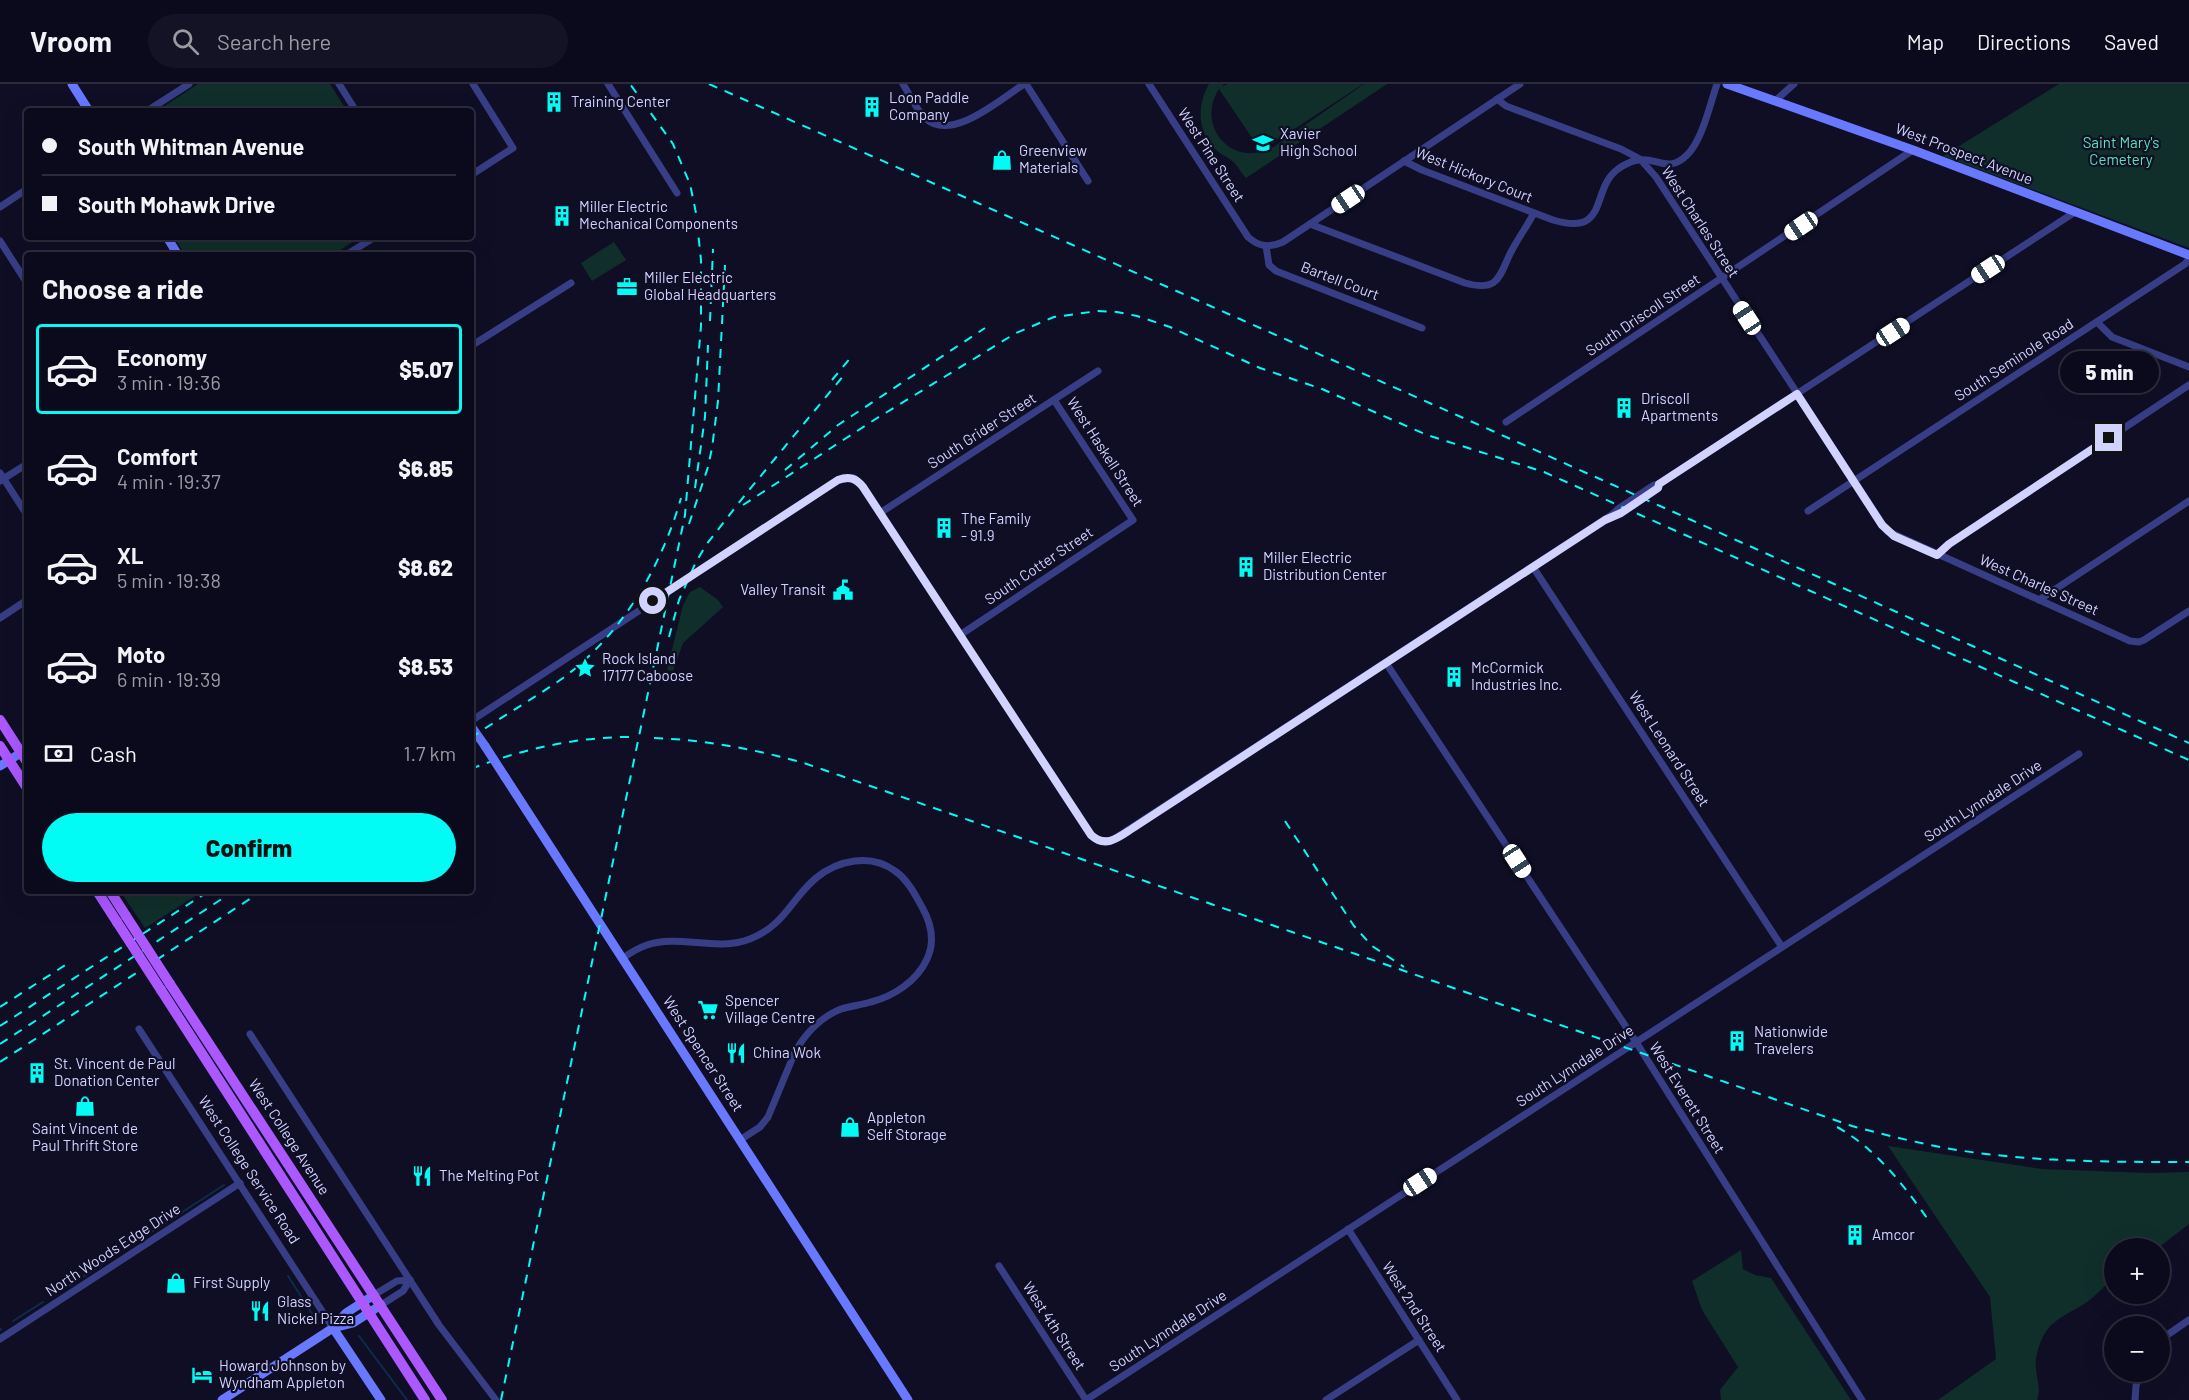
<!DOCTYPE html>
<html lang="en">
<head>
<meta charset="utf-8">
<style>
	:root { --surface:#0b0a1c; --page:#141325; --text:#f1f3f6; --muted:#9a9aa3; --line:#2b2b3b; --accent:#00fcf5 }
	body { margin:0; font-family:Barlow,sans-serif; background:var(--page); color:var(--text); height:100vh; display:flex; flex-direction:column; font-size:22px; white-space:nowrap }
	* { box-sizing:border-box; margin:0 }
	p { font-size:20px; color:var(--muted) }
	.icon { flex:none; width:33px; height:33px; fill:none; stroke:currentColor; stroke-width:2; stroke-linecap:round; stroke-linejoin:round }
	.map { position:relative; flex:1; overflow:hidden }
	.side { position:absolute; left:24px; top:168px; width:450px; height:642px; display:flex; flex-direction:column; background:var(--surface); border-radius:6px; box-shadow:0 6px 24px #0002,0 0 0 2px var(--line) }
	.side>* { flex:none }
	.top-card { position:absolute; left:24px; top:24px; width:450px; height:132px; border-radius:6px; box-shadow:0 6px 24px #0002,0 0 0 2px var(--line); display:grid; align-content:center; height:132px; padding:0 18px; background:var(--surface) }
	.fabs { position:absolute; left:2104px; top:1154px; display:grid; gap:12px }
	.fabs a { display:grid; place-items:center; width:66px; height:66px; border-radius:50%; background:var(--surface); box-shadow:0 6px 24px #0002,0 0 0 2px var(--line); font-size:30px }
	.end { position:absolute; width:27px; height:27px; margin:-14px; border:8px solid #d1d2ff; background:#111; box-shadow:0 0 0 3px #111 }
	.from { border-radius:50% }
	.bubble { position:absolute; height:42px; border-radius:21px; background:var(--surface); box-shadow:0 6px 24px #0002,0 0 0 2px var(--line); font-size:20px; font-weight:800; line-height:42px; text-align:center }
	.car { position:absolute; width:18px; height:36px; margin:-18px -9px; border-radius:8px; box-shadow:0 0 4px 2px #0007; background:linear-gradient(#fff 24%,#345 0 40%,#fff 0 76%,#345 0 86%,#fff 0) }
	.top-card b { display:flex; align-items:center; gap:21px; height:57px; font-size:22px }
	.top-card b+b { border-top:2px solid var(--line) }
	.top-card i { width:15px; height:15px; background:var(--text) }
	ul { padding:0; list-style:none }
	li { display:flex; align-items:center; gap:18px; height:90px; margin:0 12px 9px; padding:0 6px; border:3px solid transparent; border-radius:6px }
	li div { flex:1 }
	li b { display:block; font-size:22px }
	li em { font-style:normal; font-weight:800 }
	li.active { border-color:var(--accent) }
	li>.icon { width:54px; height:54px; stroke-width:1.5 }
	h2 { padding:0 18px; font-size:27px; line-height:72px }
	.pay { display:flex; align-items:center; gap:15px; height:66px; padding:0 18px; font-size:22px }
	.pay p { margin-inline-start:auto }
	.cta { display:flex; gap:12px; margin-top:auto; padding:12px 18px }
	.cta a { flex:1; height:69px; border-radius:36px; background:var(--accent); color:#111; font-size:24px; font-weight:800; line-height:69px; text-align:center }
	header { display:flex; align-items:center; gap:36px; box-sizing:border-box; height:84px; padding:0 30px; background:var(--surface); border-bottom:2px solid var(--line) }
	header strong { font-size:28px }
	nav { display:flex; gap:33px; margin-inline-start:auto; font-size:21px }
	.search { width:420px; height:54px; background:var(--page); display:flex; align-items:center; gap:15px; box-sizing:border-box; padding:0 21px; border-radius:33px; color:var(--muted); font-size:22px }
	.map>svg:first-child { display:block }
	.green { fill:#102f2a }
	.lines { fill:none; stroke-linecap:round; stroke-linejoin:round }
	.stream { stroke:#0b2c4b; stroke-width:2 }
	.street { stroke:#373e85; stroke-width:7 }
	.secondary { stroke:#6878ff; stroke-width:9 }
	.primary { stroke:#ab58ff; stroke-width:10 }
	.rail { stroke:#00fcf5; stroke-width:2; stroke-dasharray:9 8; stroke-linecap:butt }
	.secondary-bridge { stroke:#6878ff; stroke-width:9 }
	.primary-bridge { stroke:#ab58ff; stroke-width:10 }
	.route { stroke:#d1d2ff; stroke-width:8 }
	.labels { text-anchor:middle; stroke-width:4.5; stroke-linejoin:round; paint-order:stroke }
	.poi-label { font-size:15px; fill:#d1d2ff; stroke:#0f0e25; text-anchor:start }
	.park-label { font-size:15px; fill:#59e3af; stroke:#0f0e25 }
	.street-label { font-size:15px; fill:#d1d2ff; stroke:#0f0e25 }
</style>
</head>
<body>
<header>
<strong>Vroom</strong>
<div class="search"><svg class="icon" aria-label="search" viewBox="0 0 24 24"><circle cx="10" cy="10" r="6"/><path d="M15 15l6 6"/></svg>Search here</div>
<nav><a>Map</a><a>Directions</a><a>Saved</a></nav>
</header>
<div class="map">
<svg width="2189" height="1316" viewBox="0 0 2189 1316">
	<rect width="100%" height="100%" fill="#0f0e25"/>
	<g class="green">
		<polygon points="198,0 330,0 347,27 157,27"/>
		<path d="M 1209,0 L 1224,0 L 1222,3 L 1227,0 L 1363,0 L 1261,67 L 1219,5 C 1195,42 1232,84 1272,64 L 1364,0 L 1387,0 L 1246,94 C 1241,89 1237,80 1231,76 C 1226,72 1220,70 1215,65 C 1197,47 1197,21 1209,0 Z"/>
		<polygon points="2059,0 2189,0 2189,164 1943,72"/>
		<polygon points="174,153 360,153 333,171 185,171"/>
		<polygon points="614,158 626,176 592,197 581,179"/>
		<polygon points="700,503 718,516 723,523 683,559 673,587 667,586 683,521 690,508"/>
		<polygon points="120,807 203,807 145,844"/>
		<path d="M 1888,1062 L 2042,1085 L 2149,1089 L 2189,1088 L 2189,1140 L 2158,1164 L 2115,1164 L 2115,1192 C 2106,1200 2097,1211 2087,1218 C 2061,1235 2045,1236 2037,1270 C 2032,1287 2043,1302 2037,1316 L 1938,1316 L 1996,1275 L 1990,1213 Z"/>
		<polygon points="1741,1166 1743,1185 1755,1191 1771,1194 1851,1316 1721,1316 1720,1306 1738,1283 1702,1226 1692,1197"/>
	</g>
	<g class="lines">
		<g class="stream">
			<polyline points="153,1147 224,1101"/>
			<polyline points="84,1192 109,1175"/>
			<polyline points="288,1192 318,1239"/>
			<polyline points="55,1210 73,1199"/>
			<polyline points="13,1237 43,1218"/>
			<polyline points="0,1246 1,1245"/>
			<polyline points="359,1252 407,1316"/>
		</g>
		<g class="street">
			<polyline points="339,0 356,27"/>
			<polyline points="608,0 677,109"/>
			<path d="M 903,0 C 910,11 916,26 926,35 C 952,58 1001,15 1024,0"/>
			<polyline points="1026,0 1088,97"/>
			<path d="M 1149,0 L 1248,153 C 1259,163 1269,164 1283,158 L 1520,0"/>
			<polyline points="1497,15 1506,22 1621,65 1640,75 1656,93 1887,447 2130,557 2139,558 2144,556 2189,527"/>
			<polyline points="1775,17 1794,0"/>
			<polyline points="147,27 189,0"/>
			<path d="M 1404,77 L 1422,86 L 1553,136 C 1610,153 1590,105 1618,85 C 1623,81 1634,76 1639,76 C 1657,73 1668,90 1687,71 C 1702,57 1710,20 1717,0"/>
			<polyline points="471,91 513,64 473,0"/>
			<polyline points="0,123 27,105"/>
			<path d="M 1310,140 L 1465,199 C 1501,209 1499,190 1512,166 C 1519,153 1527,142 1534,129"/>
			<polyline points="0,157 27,199"/>
			<polyline points="1266,162 1269,181 1276,187 1422,244"/>
			<polyline points="346,171 375,153"/>
			<polyline points="2097,238 2112,253 2189,283"/>
			<polyline points="471,262 571,199"/>
			<polyline points="1506,338 1913,66"/>
			<polyline points="0,389 27,431"/>
			<polyline points="0,397 27,380"/>
			<polyline points="1808,427 2185,180 2189,175"/>
			<polyline points="880,429 1098,287"/>
			<polyline points="1613,430 1618,425 1654,401 1659,400"/>
			<polyline points="1937,471 1949,460 2189,301"/>
			<polyline points="1533,483 1782,863"/>
			<polyline points="2039,516 2189,417"/>
			<polyline points="0,534 27,516"/>
			<polyline points="960,551 1133,436 1054,316"/>
			<polyline points="1386,579 1636,958 1862,1316"/>
			<path d="M 471,637 L 838,396 L 854,394 L 863,403 L 1091,751 L 1097,756 L 1111,757 L 1613,430 C 1625,427 1654,410 1659,400 L 2075,128"/>
			<path d="M 623,874 C 630,869 638,864 647,861 C 680,850 716,868 750,855 C 784,842 791,815 816,794 C 838,776 871,769 895,787 C 907,795 915,810 922,823 C 931,839 935,858 927,875 C 917,897 894,912 871,918 C 861,921 851,922 841,925 C 821,933 805,950 795,968 L 768,1033 L 760,1043 L 740,1056"/>
			<polyline points="139,945 333,1244"/>
			<polyline points="250,950 439,1241 496,1316"/>
			<polyline points="1348,1145 1457,1316"/>
			<polyline points="999,1182 1086,1316"/>
			<polyline points="374,1211 397,1197 410,1196"/>
			<polyline points="381,1221 403,1207 410,1196"/>
			<polyline points="0,1255 240,1099"/>
			<polyline points="2160,1256 2189,1236"/>
			<polyline points="1086,1316 2079,670"/>
			<polyline points="1326,1316 1419,1256"/>
			<polyline points="2135,1316 2136,1302 2140,1287"/>
		</g>
		<g class="secondary">
			<polyline points="72,0 89,27"/>
			<polyline points="1727,0 1913,66 2189,171"/>
			<polyline points="167,153 178,171"/>
			<polyline points="471,642 485,662"/>
			<polyline points="0,682 27,665"/>
			<polyline points="505,693 908,1316"/>
			<polyline points="333,1244 381,1316"/>
			<polyline points="333,1244 346,1229 374,1211"/>
			<polyline points="222,1316 333,1244 353,1239 381,1221"/>
		</g>
		<g class="primary">
			<polyline points="0,636 27,678"/>
			<polyline points="0,662 27,704"/>
			<polyline points="97,807 117,838"/>
			<polyline points="110,807 126,832"/>
			<polyline points="170,900 442,1316"/>
			<polyline points="161,906 425,1316"/>
		</g>
		<g class="rail">
			<polyline points="709,0 1486,344 2189,659"/>
			<polyline points="710,237 713,165"/>
			<polyline points="832,296 852,272"/>
			<polyline points="785,386 838,341 985,244"/>
			<polyline points="695,404 705,333 708,261"/>
			<polyline points="743,421 874,336 1016,249 1054,233 1098,227 1117,228 1137,232 1170,243 1260,284 1322,305 1427,351 1544,388 2189,676"/>
			<polyline points="689,440 708,383 712,364 718,317 725,181"/>
			<polyline points="669,553 679,516 696,478 706,461 745,411 844,291"/>
			<polyline points="582,591 593,581"/>
			<path d="M 471,654 C 501,633 533,615 563,594 C 622,550 661,484 681,414"/>
			<path d="M 654,654 C 706,656 754,665 804,679 L 1852,1042 C 1885,1051 1918,1059 1951,1065 C 2030,1078 2109,1078 2189,1078"/>
			<path d="M 471,685 C 521,665 581,652 635,653"/>
			<polyline points="1285,737 1354,842 1372,862 1404,883"/>
			<polyline points="0,923 70,878"/>
			<polyline points="0,942 209,807"/>
			<polyline points="0,960 234,807"/>
			<polyline points="0,978 262,807"/>
			<path d="M 1837,1043 C 1875,1064 1902,1099 1927,1134"/>
			<polyline points="501,1316 685,431 701,242 701,176 696,129 690,100 673,60 630,0"/>
		</g>
		<polyline class="secondary-bridge" points="485,662 505,693"/>
		<g class="primary-bridge">
			<polyline points="126,832 170,900"/>
			<polyline points="117,838 161,906"/>
		</g>
	</g>
	<g class="lines">
		<path class="route" d="M 653,517 L 838,396 C 849,392 856,394 863,403 L 1091,751 C 1106,765 1119,753 1133,744 L 1605,436 L 1621,429 L 1658,404 L 1659,400 L 1797,310 L 1882,441 L 1894,452 L 1937,471 L 1949,460 L 2109,354"/>
	</g>
	<defs>
		<g id="building-bare" transform="scale(1.62)"><path d="M-4-6H4V6H1V3H-1V6H-4ZM-2.5-4.3h1.7v1.8h-1.7ZM.8-4.3h1.7v1.8H.8ZM-2.5-1h1.7V.8h-1.7ZM.8-1h1.7V.8H.8Z" fill="#00fcf5" stroke="#0f0e25" stroke-width="2.5" paint-order="stroke"/></g>
		<g id="school-bare" transform="scale(1.62)"><path d="M0-5L7-2L0 1L-7-2ZM-4 1L0 2.5L4 1V4Q0 6-4 4Z" fill="#00fcf5" stroke="#0f0e25" stroke-width="2.5" paint-order="stroke"/></g>
		<g id="shop-bare" transform="scale(1.62)"><path d="M-5-2.5h2.3a2.7 3.5 0 0 1 5.4 0H5L5.5 6h-11ZM-1.5-2.5h3a1.5 2.3 0 0 0-3 0Z" fill="#00fcf5" stroke="#0f0e25" stroke-width="2.5" paint-order="stroke"/></g>
		<g id="office-bare" transform="scale(1.62)"><path d="M-6-3h4V-5.5h4V-3h4V5H-6ZM-1-4.5V-3h2v-1.5ZM-6 0V1H6V0Z" fill="#00fcf5" stroke="#0f0e25" stroke-width="2.5" paint-order="stroke"/></g>
		<g id="civic-bare" transform="scale(1.62)"><path d="M-.6-6.5H3V-4.5H.6V-3L4-1V1h2V6H-6V1h2V-1L-.6-3ZM-1.2 2.5V6h2.4V2.5Z" fill="#00fcf5" stroke="#0f0e25" stroke-width="2.5" paint-order="stroke"/></g>
		<g id="sight-bare" transform="scale(1.62)"><path d="M0-6L1.8-2.2L6-1.7L2.9 1.2L3.7 5.4L0 3.3L-3.7 5.4L-2.9 1.2L-6-1.7L-1.8-2.2Z" fill="#00fcf5" stroke="#0f0e25" stroke-width="2.5" paint-order="stroke"/></g>
		<g id="supermarket-bare" transform="scale(1.62)"><path d="M-6-5.5h2.5l.6 2H6L4.5 2H-2.5L-4.4-4H-6ZM-1.5 3.2a1.3 1.3 0 1 0 .1 0ZM3 3.2a1.3 1.3 0 1 0 .1 0Z" fill="#00fcf5" stroke="#0f0e25" stroke-width="2.5" paint-order="stroke"/></g>
		<g id="restaurant-bare" transform="scale(1.62)"><path d="M-5-6h1v4h1v-4h1v4h1v-4h1v5L-1.5 .5V6h-2V.5L-5-1ZM5-6V6H3V1.5H1.5Q1.5-4 5-6Z" fill="#00fcf5" stroke="#0f0e25" stroke-width="2.5" paint-order="stroke"/></g>
		<g id="hotel-bare" transform="scale(1.62)"><path d="M-6-4.5h1.5V1H6V5H4.5V3h-9V5H-6ZM-4 0a1.8 1.8 0 1 1 3.6 0ZM.5 0V-2.5h3Q6-2.5 6 0Z" fill="#00fcf5" stroke="#0f0e25" stroke-width="2.5" paint-order="stroke"/></g>
	</defs>
	<g fill-rule="evenodd">
		<use href="#building-bare" x="554" y="18"/>
		<use href="#building-bare" x="872" y="23"/>
		<use href="#school-bare" x="1263" y="59"/>
		<use href="#shop-bare" x="1002" y="76"/>
		<use href="#building-bare" x="562" y="132"/>
		<use href="#office-bare" x="627" y="203"/>
		<use href="#building-bare" x="1624" y="324"/>
		<use href="#building-bare" x="944" y="444"/>
		<use href="#building-bare" x="1246" y="483"/>
		<use href="#civic-bare" x="843" y="506"/>
		<use href="#sight-bare" x="585" y="584"/>
		<use href="#building-bare" x="1454" y="593"/>
		<use href="#supermarket-bare" x="708" y="926"/>
		<use href="#building-bare" x="1737" y="957"/>
		<use href="#restaurant-bare" x="736" y="969"/>
		<use href="#building-bare" x="37" y="989"/>
		<use href="#shop-bare" x="85" y="1022"/>
		<use href="#shop-bare" x="850" y="1043"/>
		<use href="#restaurant-bare" x="422" y="1092"/>
		<use href="#building-bare" x="1855" y="1151"/>
		<use href="#shop-bare" x="176" y="1199"/>
		<use href="#restaurant-bare" x="260" y="1227"/>
		<use href="#hotel-bare" x="202" y="1291"/>
	</g>
	<g class="labels">
		<g class="poi-label">
			<text x="889" y="19">Loon Paddle<tspan x="889" dy="17">Company</tspan></text>
			<text x="571" y="23">Training Center</text>
			<text x="1280" y="55">Xavier<tspan x="1280" dy="17">High School</tspan></text>
			<text x="1019" y="72">Greenview<tspan x="1019" dy="17">Materials</tspan></text>
			<text x="579" y="128">Miller Electric<tspan x="579" dy="17">Mechanical Components</tspan></text>
			<text x="644" y="199">Miller Electric<tspan x="644" dy="17">Global Headquarters</tspan></text>
			<text x="1641" y="320">Driscoll<tspan x="1641" dy="17">Apartments</tspan></text>
			<text x="961" y="440">The Family<tspan x="961" dy="17">- 91.9</tspan></text>
			<text x="1263" y="479">Miller Electric<tspan x="1263" dy="17">Distribution Center</tspan></text>
			<text x="826" y="511" text-anchor="end">Valley Transit</text>
			<text x="602" y="580">Rock Island<tspan x="602" dy="17">17177 Caboose</tspan></text>
			<text x="1471" y="589">McCormick<tspan x="1471" dy="17">Industries Inc.</tspan></text>
			<text x="725" y="922">Spencer<tspan x="725" dy="17">Village Centre</tspan></text>
			<text x="1754" y="953">Nationwide<tspan x="1754" dy="17">Travelers</tspan></text>
			<text x="753" y="974">China Wok</text>
			<text x="54" y="985">St. Vincent de Paul<tspan x="54" dy="17">Donation Center</tspan></text>
			<text x="867" y="1039">Appleton<tspan x="867" dy="17">Self Storage</tspan></text>
			<text x="85" y="1050" text-anchor="middle">Saint Vincent de<tspan x="85" dy="17">Paul Thrift Store</tspan></text>
			<text x="439" y="1097">The Melting Pot</text>
			<text x="1872" y="1156">Amcor</text>
			<text x="193" y="1204">First Supply</text>
			<text x="277" y="1223">Glass<tspan x="277" dy="17">Nickel Pizza</tspan></text>
			<text x="219" y="1287">Howard Johnson by<tspan x="219" dy="17">Wyndham Appleton</tspan></text>
		</g>
		<g class="park-label">
			<text x="2121" y="64">Saint Mary's<tspan x="2121" dy="17">Cemetery</tspan></text>
		</g>
		<g class="street-label">
			<text transform="translate(1964 70) rotate(21)" y="5">West Prospect Avenue</text>
			<text transform="translate(1211 71) rotate(57)" y="5">West Pine Street</text>
			<text transform="translate(1474 91) rotate(22)" y="5">West Hickory Court</text>
			<text transform="translate(1700 138) rotate(57)" y="5">West Charles Street</text>
			<text transform="translate(1340 197) rotate(21)" y="5">Bartell Court</text>
			<text transform="translate(1643 231) rotate(-34)" y="5">South Driscoll Street</text>
			<text transform="translate(2014 276) rotate(-33)" y="5">South Seminole Road</text>
			<text transform="translate(982 347) rotate(-33)" y="5">South Grider Street</text>
			<text transform="translate(1105 368) rotate(57)" y="5">West Haskell Street</text>
			<text transform="translate(1039 482) rotate(-34)" y="5">South Cotter Street</text>
			<text transform="translate(2039 501) rotate(24)" y="5">West Charles Street</text>
			<text transform="translate(1669 665) rotate(57)" y="5">West Leonard Street</text>
			<text transform="translate(1983 717) rotate(-33)" y="5">South Lynndale Drive</text>
			<text transform="translate(703 970) rotate(57)" y="5">West Spencer Street</text>
			<text transform="translate(1575 982) rotate(-33)" y="5">South Lynndale Drive</text>
			<text transform="translate(1687 1014) rotate(58)" y="5">West Everett Street</text>
			<text transform="translate(289 1053) rotate(57)" y="5">West College Avenue</text>
			<text transform="translate(249 1086) rotate(57)" y="5">West College Service Road</text>
			<text transform="translate(113 1166) rotate(-33)" y="5">North Woods Edge Drive</text>
			<text transform="translate(1414 1223) rotate(57)" y="5">West 2nd Street</text>
			<text transform="translate(1054 1242) rotate(57)" y="5">West 4th Street</text>
			<text transform="translate(1168 1247) rotate(-33)" y="5">South Lynndale Drive</text>
		</g>
	</g>
</svg>
<div class="fabs">
<a>+</a>
<a>−</a>
</div>
<i class="end from" style="left:653px;top:517px"></i>
<i class="end" style="left:2109px;top:354px"></i>
<div class="bubble" style="left:2060px;top:267px;width:99px">5 min</div>
<i class="car" style="left:1348px;top:115px;rotate:236deg"></i>
<i class="car" style="left:1801px;top:142px;rotate:236deg"></i>
<i class="car" style="left:1988px;top:185px;rotate:237deg"></i>
<i class="car" style="left:1747px;top:234px;rotate:327deg"></i>
<i class="car" style="left:1893px;top:248px;rotate:57deg"></i>
<i class="car" style="left:1517px;top:777px;rotate:147deg"></i>
<i class="car" style="left:1420px;top:1098px;rotate:57deg"></i>
<div class="top-card">
<b><i class="from"></i>South Whitman Avenue</b>
<b><i></i>South Mohawk Drive</b>
</div>
<section class="side">
<h2>Choose a ride</h2>
<ul>
<li class="active"><svg class="icon" aria-label="car" viewBox="0 0 24 24"><path d="M5 17H2v-5l4-1 3-4h7l3 4 3 1v5h-3M9 17h6M6 11h13"/><circle cx="7" cy="17" r="2"/><circle cx="17" cy="17" r="2"/></svg><div><b>Economy</b><p>3 min · 19:36</p></div><em>$5.07</em></li>
<li><svg class="icon" aria-label="car" viewBox="0 0 24 24"><path d="M5 17H2v-5l4-1 3-4h7l3 4 3 1v5h-3M9 17h6M6 11h13"/><circle cx="7" cy="17" r="2"/><circle cx="17" cy="17" r="2"/></svg><div><b>Comfort</b><p>4 min · 19:37</p></div><em>$6.85</em></li>
<li><svg class="icon" aria-label="car" viewBox="0 0 24 24"><path d="M5 17H2v-5l4-1 3-4h7l3 4 3 1v5h-3M9 17h6M6 11h13"/><circle cx="7" cy="17" r="2"/><circle cx="17" cy="17" r="2"/></svg><div><b>XL</b><p>5 min · 19:38</p></div><em>$8.62</em></li>
<li><svg class="icon" aria-label="car" viewBox="0 0 24 24"><path d="M5 17H2v-5l4-1 3-4h7l3 4 3 1v5h-3M9 17h6M6 11h13"/><circle cx="7" cy="17" r="2"/><circle cx="17" cy="17" r="2"/></svg><div><b>Moto</b><p>6 min · 19:39</p></div><em>$8.53</em></li>
</ul>
<div class="pay"><svg class="icon" aria-label="cash" viewBox="0 0 24 24"><path d="M3 7h18v10H3z"/><circle cx="12" cy="12" r="2"/></svg>Cash<p>1.7 km</p></div>
<div class="cta"><a>Confirm</a></div>
</section>
</div>
</body>
</html>
